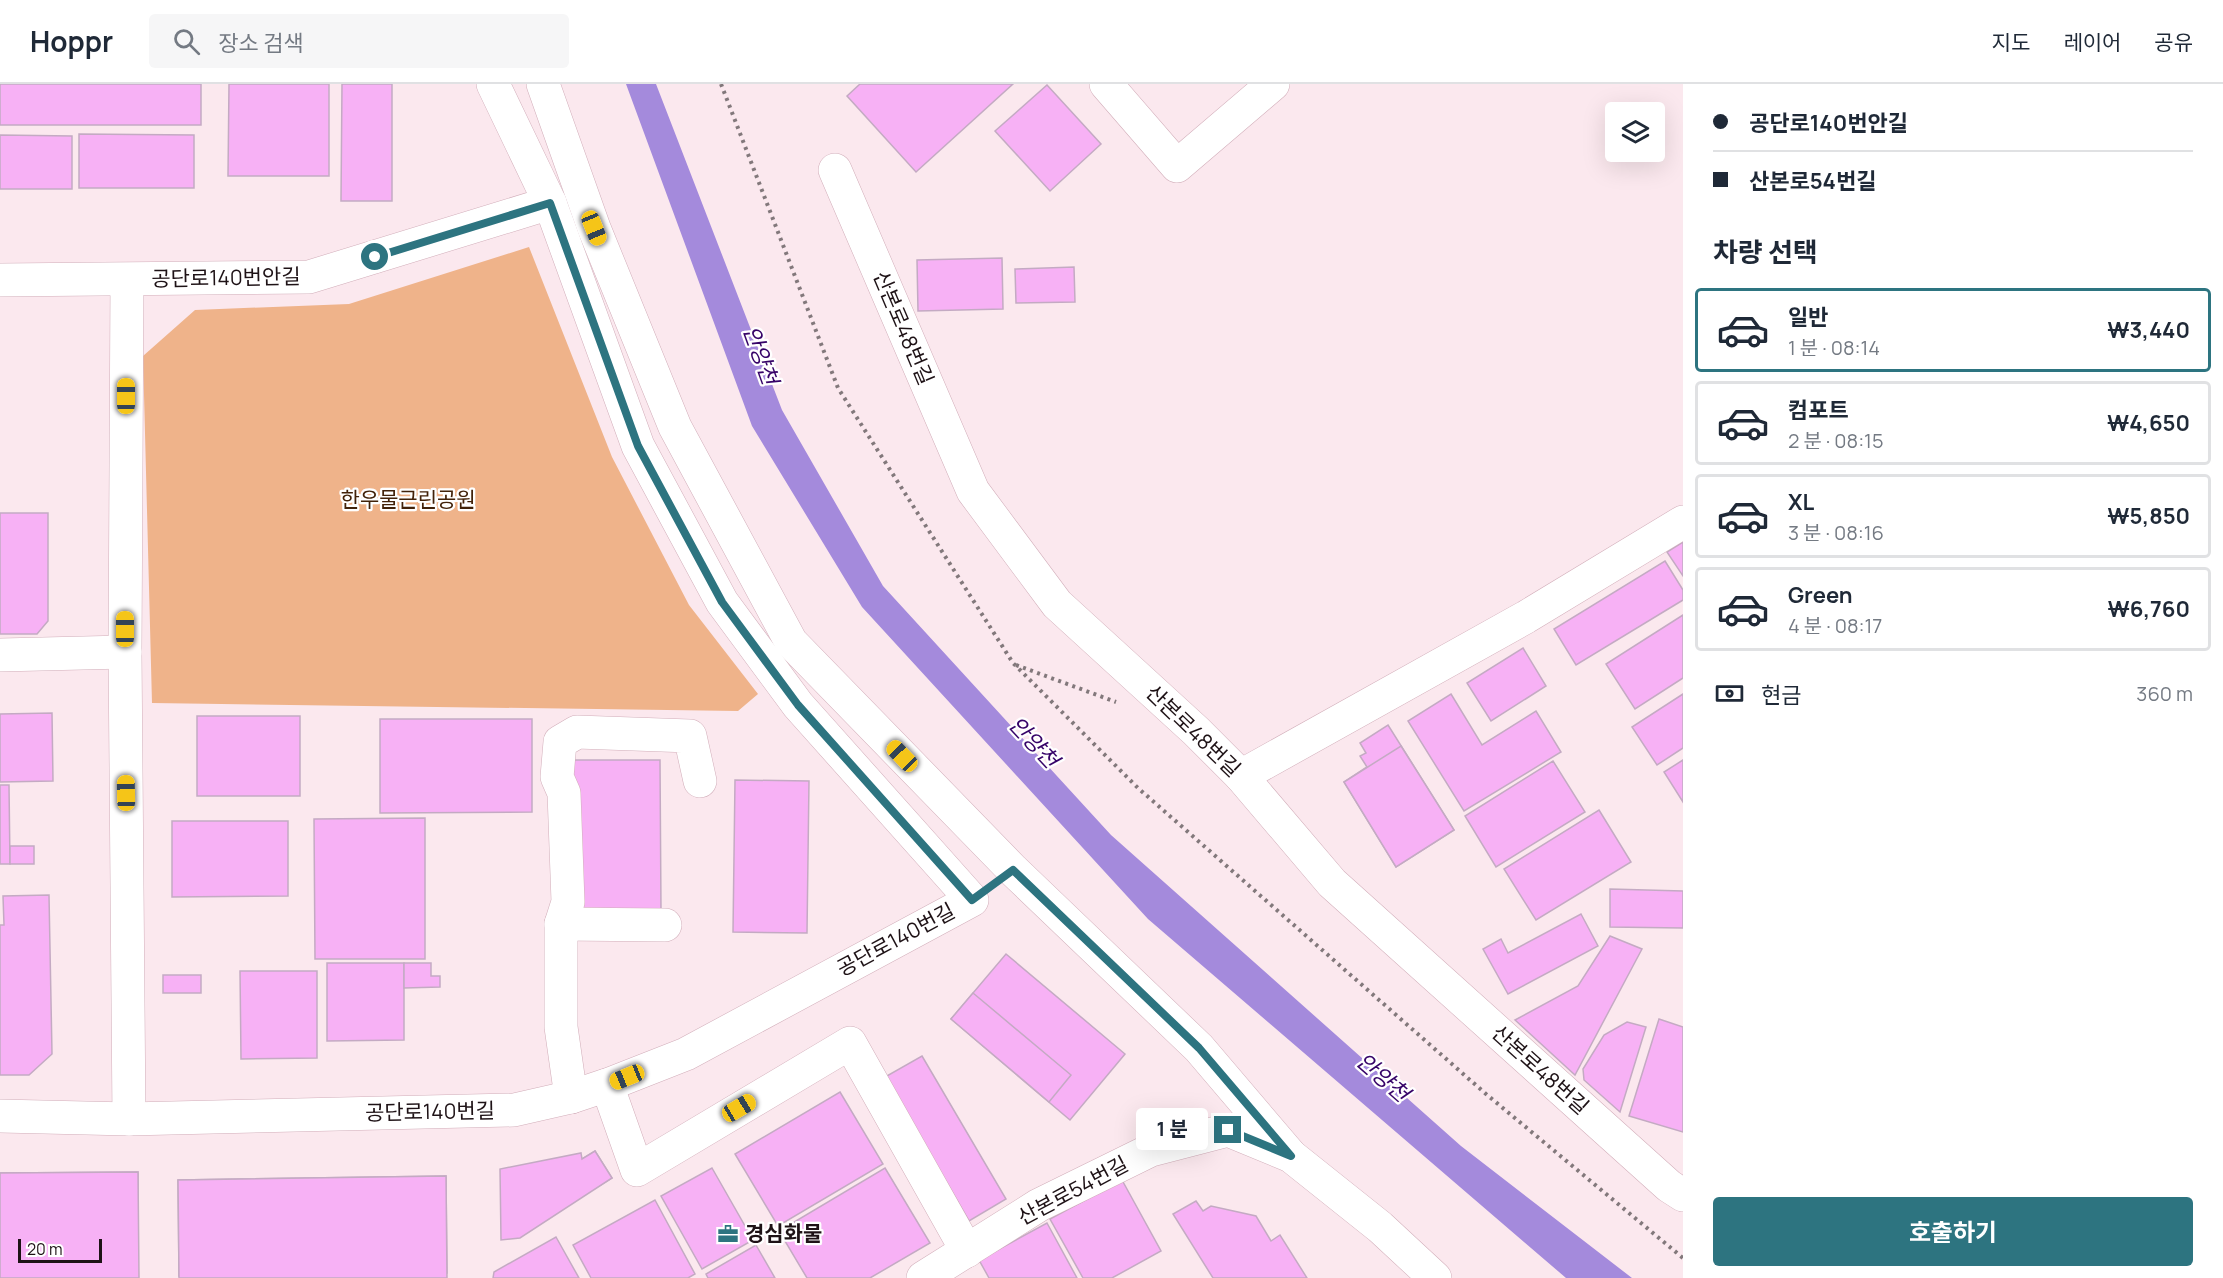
<!DOCTYPE html>
<html lang="ko">
<head>
<meta charset="utf-8">
<style>
	:root { --surface:#fff; --page:#f6f6f7; --text:#1f2937; --muted:#747a83; --line:#e0e1e3; --accent:#2d7480 }
	body { margin:0; font-family:Manrope,"Noto Sans KR",sans-serif; background:var(--page); color:var(--text); height:100vh; display:flex; flex-direction:column; font-size:22px; white-space:nowrap }
	* { box-sizing:border-box; margin:0 }
	p { font-size:20px; color:var(--muted) }
	.icon { flex:none; width:33px; height:33px; fill:none; stroke:currentColor; stroke-width:2; stroke-linecap:round; stroke-linejoin:round }
	.map { position:relative; flex:1; overflow:hidden }
	.side { display:flex; flex-direction:column; background:var(--surface); width:540px }
	.side>* { flex:none }
	.guide { display:grid; align-content:center; height:132px; padding:0 30px; background:var(--surface) }
	.buttons { position:absolute; left:1605px; top:18px; display:grid; gap:12px }
	.buttons a { display:grid; place-items:center; width:60px; height:60px; border-radius:6px; background:var(--surface); box-shadow:0 6px 24px #0002; font-size:30px }
	.scale { position:absolute; left:18px; bottom:15px; width:84px; box-sizing:border-box; padding-left:6px; border:3px solid #1e1216; border-top:0; font-size:16px; line-height:21px; white-space:nowrap; color:#1e1216; -webkit-text-stroke:4px #fff; paint-order:stroke }
	.end { position:absolute; width:27px; height:27px; margin:-14px; border:8px solid #2d7480; background:#fff; box-shadow:0 0 0 3px #fff }
	.from { border-radius:50% }
	.bubble { position:absolute; height:42px; border-radius:6px; background:var(--surface); box-shadow:0 6px 24px #0002; font-size:20px; font-weight:700; line-height:42px; text-align:center }
	.car { position:absolute; width:18px; height:36px; margin:-18px -9px; border-radius:8px; box-shadow:0 0 4px 2px #0007; background:linear-gradient(#f5c518 24%,#345 0 40%,#f5c518 0 76%,#345 0 86%,#f5c518 0) }
	.guide b { display:flex; align-items:center; gap:21px; height:57px; font-size:22px }
	.guide b+b { border-top:2px solid var(--line) }
	.guide i { width:15px; height:15px; background:var(--text) }
	ul { padding:0; list-style:none }
	li { display:flex; align-items:center; gap:18px; height:84px; margin:0 12px 9px; padding:0 18px; border:3px solid var(--line); border-radius:6px }
	li div { flex:1 }
	li b { display:block; font-size:22px }
	li em { font-style:normal; font-weight:700 }
	li.selected { border-color:var(--accent) }
	li>.icon { width:54px; height:54px; stroke-width:1.5 }
	h2 { padding:0 30px; font-size:27px; line-height:72px }
	.pay { display:flex; align-items:center; gap:15px; height:66px; padding:0 30px; font-size:22px }
	.pay p { margin-inline-start:auto }
	.action { display:flex; gap:12px; margin-top:auto; padding:12px 30px }
	.action a { flex:1; height:69px; border-radius:6px; background:var(--accent); color:#fff; font-size:24px; font-weight:700; line-height:69px; text-align:center }
	header { display:flex; align-items:center; gap:36px; box-sizing:border-box; height:84px; padding:0 30px; background:var(--surface); border-bottom:2px solid var(--line) }
	header strong { font-size:28px }
	nav { display:flex; gap:33px; margin-inline-start:auto; font-size:21px }
	.search { width:420px; height:54px; background:var(--page); display:flex; align-items:center; gap:15px; box-sizing:border-box; padding:0 21px; border-radius:6px; color:var(--muted); font-size:22px }
	main { display:flex; flex:1; min-height:0 }
	.map>svg:first-child { display:block }
	.built { fill:#fbe8ee; fill-rule:evenodd }
	.green { fill:#efb38a }
	.water { fill:#a48adc }
	.building { fill:#f7b1f5; stroke:#c4aac3; stroke-width:1.5 }
	.lines { fill:none; stroke-linecap:round; stroke-linejoin:round }
	.minor-casing { stroke:#d2aeba; stroke-width:34 }
	.path { stroke:#82787b; stroke-width:4; stroke-dasharray:3 4.5; stroke-linecap:butt }
	.minor { stroke:#fff; stroke-width:33 }
	.route { stroke:#2d7480; stroke-width:8 }
	.labels { text-anchor:middle; stroke-width:4.5; stroke-linejoin:round; paint-order:stroke }
	.street-label { font-size:21px; fill:#1e1216; stroke:#fff }
	.park-label { font-size:21px; fill:#422209; stroke:#fff }
	.poi-label { font-size:21px; font-weight:bold; fill:#1e1216; stroke:#fff; text-anchor:start }
	.water-label { font-size:22px; font-style:italic; fill:#360368; stroke:#fff }
</style>
</head>
<body>
<header>
<strong>Hoppr</strong>
<div class="search"><svg class="icon" aria-label="search" viewBox="0 0 24 24"><circle cx="10" cy="10" r="6"/><path d="M15 15l6 6"/></svg>장소 검색</div>
<nav><a>지도</a><a>레이어</a><a>공유</a></nav>
</header>
<main>
<div class="map">
<svg width="1683" height="1194" viewBox="0 0 1683 1194">
	<rect width="100%" height="100%" fill="#faf3f5"/>
	<path class="built" d="M 0,0 L 1683,0 L 1683,1194 L 0,1194 ZM 1616,28 L 1654,28 L 1654,68 L 1616,68 Z"/>
	<polygon class="green" points="529,163 612,373 689,521 758,610 738,627 152,619 143,272 195,226 349,220"/>
	<polygon class="water" points="626,0 656,0 782,326 883,502 1111,751 1461,1062 1632,1194 1566,1194 1148,835 862,523 752,342"/>
	<g class="building">
		<rect x="0" y="0" width="201" height="41"/>
		<polygon points="229,0 329,0 329,92 228,92"/>
		<polygon points="342,0 392,0 392,117 341,117"/>
		<polygon points="860,0 1013,0 916,88 847,12"/>
		<polygon points="1047,1 1101,60 1050,107 995,47"/>
		<polygon points="79,50 194,51 194,104 79,104"/>
		<polygon points="0,51 72,52 72,105 0,105"/>
		<polygon points="1002,174 1003,225 918,227 917,176"/>
		<polygon points="1074,183 1075,218 1016,219 1015,185"/>
		<polygon points="0,429 48,429 48,537 37,550 0,550"/>
		<polygon points="1683,458 1683,492 1667,468"/>
		<polygon points="1665,477 1683,506 1683,516 1576,581 1554,545"/>
		<polygon points="1683,531 1683,594 1635,625 1606,580"/>
		<polygon points="1523,564 1546,602 1491,637 1467,599"/>
		<polygon points="1451,610 1482,661 1536,627 1561,668 1464,727 1408,637"/>
		<polygon points="1683,610 1683,664 1657,681 1632,643"/>
		<polygon points="52,629 53,697 0,698 0,630"/>
		<rect x="197" y="632" width="103" height="80"/>
		<polygon points="380,635 532,635 532,728 380,729"/>
		<polygon points="1388,641 1454,746 1396,783 1344,698 1367,683 1360,672 1366,669 1360,659"/>
		<polygon points="1401,662 1454,746 1396,783 1344,698"/>
		<polygon points="573,676 660,676 661,827 573,827"/>
		<polygon points="1683,676 1683,718 1664,688"/>
		<polygon points="1553,677 1585,728 1496,783 1465,732"/>
		<polygon points="735,696 809,697 807,849 733,848"/>
		<polygon points="0,701 9,701 10,780 0,780"/>
		<polygon points="1599,726 1631,778 1536,836 1504,785"/>
		<polygon points="425,734 425,875 315,875 314,735"/>
		<polygon points="172,737 288,737 288,812 172,813"/>
		<rect x="10" y="762" width="24" height="18"/>
		<polygon points="1610,805 1683,807 1683,844 1610,843"/>
		<polygon points="49,811 52,970 29,991 0,991 0,841 4,841 3,812"/>
		<polygon points="1581,830 1598,862 1508,910 1483,865 1501,855 1508,869"/>
		<polygon points="1610,852 1642,865 1575,991 1515,936 1578,902"/>
		<polygon points="1006,870 1125,970 1070,1036 951,935"/>
		<polygon points="327,879 404,879 404,956 327,957"/>
		<polygon points="404,879 431,879 431,892 440,892 440,903 404,904"/>
		<polygon points="240,887 317,887 317,974 241,975"/>
		<rect x="163" y="891" width="38" height="18"/>
		<polygon points="973,909 1071,991 1049,1018 951,935"/>
		<polygon points="1659,935 1683,943 1683,1048 1629,1032"/>
		<polygon points="1627,938 1646,943 1620,1028 1584,996 1583,985 1604,951"/>
		<polygon points="922,972 1006,1115 969,1137 885,993"/>
		<polygon points="840,1008 883,1080 778,1142 735,1070"/>
		<polygon points="595,1067 612,1094 599,1102 582,1075"/>
		<polygon points="595,1067 612,1094 520,1154 501,1156 500,1085 581,1069 582,1075"/>
		<polygon points="712,1084 753,1156 702,1185 661,1112"/>
		<polygon points="885,1084 930,1159 870,1194 807,1194 779,1147"/>
		<polygon points="138,1088 138,1138 63,1139 64,1194 0,1194 0,1089"/>
		<polygon points="138,1088 139,1194 0,1194 0,1089"/>
		<polygon points="446,1092 447,1189 179,1192 178,1096"/>
		<polygon points="446,1092 447,1194 179,1194 178,1096"/>
		<polygon points="1122,1096 1161,1167 1112,1194 1083,1194 1050,1135"/>
		<polygon points="655,1116 695,1190 688,1194 591,1194 573,1161"/>
		<polygon points="1196,1117 1203,1127 1211,1122 1256,1132 1271,1157 1280,1151 1307,1194 1213,1194 1173,1130"/>
		<polygon points="1047,1139 1077,1194 989,1194 979,1176"/>
		<polygon points="556,1153 579,1194 493,1194 494,1188"/>
		<polygon points="756,1161 775,1194 708,1194 706,1190"/>
	</g>
	<g class="lines">
		<g class="minor-casing">
			<g id="minor">
				<polyline points="543,0 594,144 675,343 791,558 1013,786 1199,964 1291,1072"/>
				<polyline points="1106,0 1177,82 1273,0"/>
				<polyline points="835,86 973,407 1057,520 1196,647 1241,692 1332,799 1669,1102 1683,1111"/>
				<polyline points="0,196 309,193 550,119"/>
				<polyline points="127,196 125,568 129,1035"/>
				<polyline points="0,571 125,568"/>
				<polyline points="1241,692 1526,533 1683,438"/>
				<polyline points="561,840 665,841"/>
				<polyline points="607,1001 637,1086 850,959 967,1167"/>
				<polyline points="571,1013 561,943 561,840 568,818 564,709 557,693 560,658 577,648 690,652 700,697"/>
				<polyline points="0,1032 129,1035 514,1026 571,1013 607,1001 686,970 972,816 798,621 722,518 638,362 550,119 493,0"/>
				<polyline points="923,1194 1039,1121 1151,1066 1228,1046 1291,1072 1380,1143 1435,1194"/>
			</g>
		</g>
		<g class="path">
			<polyline points="721,0 838,304 1013,579 1138,704 1486,1010 1683,1174"/>
			<polyline points="1016,581 1116,618"/>
		</g>
		<use href="#minor" class="minor"/>
	</g>
	<g class="lines">
		<polyline class="route" points="375,173 550,119 638,362 722,518 798,621 972,816 1013,786 1199,964 1291,1072 1228,1046"/>
	</g>
	<defs>
		<g id="office-bare" transform="scale(1.62)"><path d="M-6-3h4V-5.5h4V-3h4V5H-6ZM-1-4.5V-3h2v-1.5ZM-6 0V1H6V0Z" fill="#2d7480" stroke="#fff" stroke-width="2.5" paint-order="stroke"/></g>
	</defs>
	<g fill-rule="evenodd">
		<use href="#office-bare" x="728" y="1150"/>
	</g>
	<g class="labels">
		<g class="street-label">
			<text transform="translate(226 194) rotate(-1)" y="7">공단로140번안길</text>
			<text transform="translate(903 244) rotate(67)" y="7">산본로48번길</text>
			<text transform="translate(1193 647) rotate(44)" y="7">산본로48번길</text>
			<text transform="translate(896 856) rotate(-28)" y="7">공단로140번길</text>
			<text transform="translate(1540 986) rotate(42)" y="7">산본로48번길</text>
			<text transform="translate(430 1028) rotate(-1)" y="7">공단로140번길</text>
			<text transform="translate(1073 1107) rotate(-28)" y="7">산본로54번길</text>
		</g>
		<g class="park-label">
			<text x="408" y="423">한우물근린공원</text>
		</g>
		<g class="poi-label">
			<text x="745" y="1157">경심화물</text>
		</g>
		<g class="water-label">
			<text transform="translate(761 271) rotate(70)" y="8">안양천</text>
			<text transform="translate(1034 658) rotate(47)" y="8">안양천</text>
			<text transform="translate(1383 993) rotate(41)" y="8">안양천</text>
		</g>
	</g>
</svg>
<div class="buttons">
<a><svg class="icon" aria-label="layers" viewBox="0 0 24 24"><path d="M12 4l9 5-9 5-9-5zM3 14l9 5 9-5"/></svg></a>
</div>
<div class="scale">20 m</div>
<i class="end from" style="left:375px;top:173px"></i>
<i class="end" style="left:1228px;top:1046px"></i>
<div class="bubble" style="left:1136px;top:1024px;width:72px">1 분</div>
<i class="car" style="left:594px;top:144px;rotate:158deg"></i>
<i class="car" style="left:126px;top:312px;rotate:0deg"></i>
<i class="car" style="left:125px;top:545px;rotate:0deg"></i>
<i class="car" style="left:902px;top:672px;rotate:316deg"></i>
<i class="car" style="left:126px;top:709px;rotate:359deg"></i>
<i class="car" style="left:627px;top:993px;rotate:248deg"></i>
<i class="car" style="left:739px;top:1024px;rotate:59deg"></i>
</div>
<section class="side">
<div class="guide">
<b><i class="from"></i>공단로140번안길</b>
<b><i></i>산본로54번길</b>
</div>
<h2>차량 선택</h2>
<ul>
<li class="selected"><svg class="icon" aria-label="car" viewBox="0 0 24 24"><path d="M5 17H2v-5l4-1 3-4h7l3 4 3 1v5h-3M9 17h6M6 11h13"/><circle cx="7" cy="17" r="2"/><circle cx="17" cy="17" r="2"/></svg><div><b>일반</b><p>1 분 · 08:14</p></div><em>₩3,440</em></li>
<li><svg class="icon" aria-label="car" viewBox="0 0 24 24"><path d="M5 17H2v-5l4-1 3-4h7l3 4 3 1v5h-3M9 17h6M6 11h13"/><circle cx="7" cy="17" r="2"/><circle cx="17" cy="17" r="2"/></svg><div><b>컴포트</b><p>2 분 · 08:15</p></div><em>₩4,650</em></li>
<li><svg class="icon" aria-label="car" viewBox="0 0 24 24"><path d="M5 17H2v-5l4-1 3-4h7l3 4 3 1v5h-3M9 17h6M6 11h13"/><circle cx="7" cy="17" r="2"/><circle cx="17" cy="17" r="2"/></svg><div><b>XL</b><p>3 분 · 08:16</p></div><em>₩5,850</em></li>
<li><svg class="icon" aria-label="car" viewBox="0 0 24 24"><path d="M5 17H2v-5l4-1 3-4h7l3 4 3 1v5h-3M9 17h6M6 11h13"/><circle cx="7" cy="17" r="2"/><circle cx="17" cy="17" r="2"/></svg><div><b>Green</b><p>4 분 · 08:17</p></div><em>₩6,760</em></li>
</ul>
<div class="pay"><svg class="icon" aria-label="cash" viewBox="0 0 24 24"><path d="M3 7h18v10H3z"/><circle cx="12" cy="12" r="2"/></svg>현금<p>360 m</p></div>
<div class="action"><a>호출하기</a></div>
</section>
</main>
</body>
</html>
